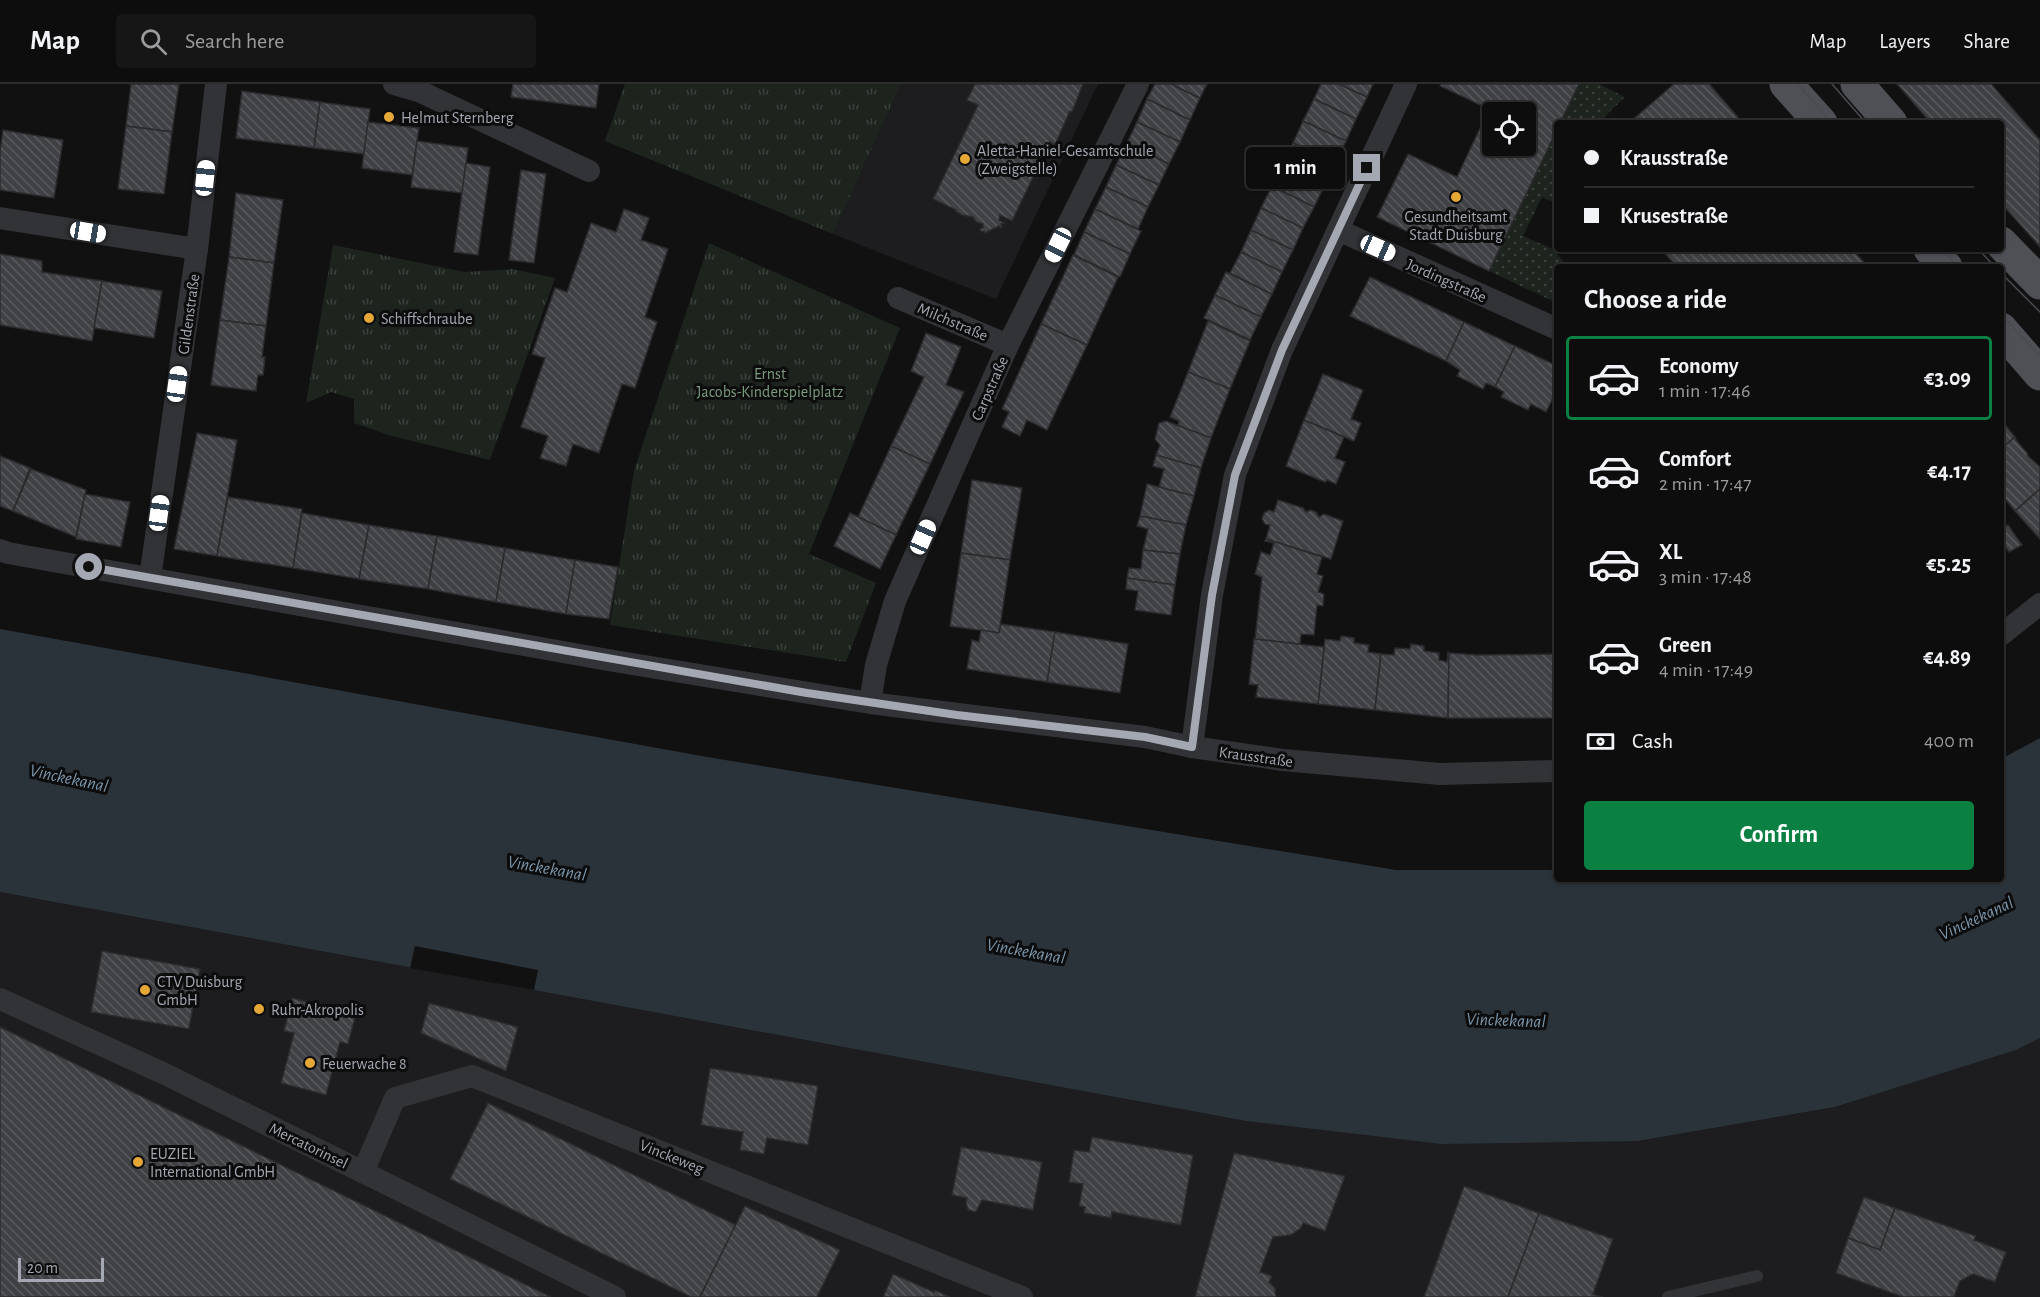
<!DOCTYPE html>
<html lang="en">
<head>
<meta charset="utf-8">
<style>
	:root { --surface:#0d0d0e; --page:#161617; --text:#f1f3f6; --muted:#9a9c9e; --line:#2d2d2e; --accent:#0b8043 }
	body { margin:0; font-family:"Alegreya Sans",sans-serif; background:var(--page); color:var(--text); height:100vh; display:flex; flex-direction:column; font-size:22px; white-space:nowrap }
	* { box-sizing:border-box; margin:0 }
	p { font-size:20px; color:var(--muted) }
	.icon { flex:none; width:33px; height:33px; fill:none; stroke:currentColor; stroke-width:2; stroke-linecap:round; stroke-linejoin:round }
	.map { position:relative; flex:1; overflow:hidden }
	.side { position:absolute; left:1554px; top:180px; width:450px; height:618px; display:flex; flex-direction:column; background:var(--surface); border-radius:6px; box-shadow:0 2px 4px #0004,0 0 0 2px var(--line) }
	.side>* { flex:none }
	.hud { position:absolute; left:1554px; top:36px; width:450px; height:132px; border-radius:6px; box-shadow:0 2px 4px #0004,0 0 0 2px var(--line); display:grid; align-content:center; height:132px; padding:0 30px; background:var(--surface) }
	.fabs { position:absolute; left:1482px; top:18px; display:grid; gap:12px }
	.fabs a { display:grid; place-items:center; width:54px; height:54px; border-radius:6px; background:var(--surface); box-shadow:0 2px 4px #0004,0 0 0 2px var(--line); font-size:30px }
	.scale { position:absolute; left:18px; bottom:15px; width:86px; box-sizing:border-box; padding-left:6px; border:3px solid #a3a8b2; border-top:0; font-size:16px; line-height:21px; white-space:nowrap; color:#a3a8b2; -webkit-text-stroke:4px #0c0c0d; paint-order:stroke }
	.end { position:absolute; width:27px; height:27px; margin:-14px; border:8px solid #a3a8b2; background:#111; box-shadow:0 0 0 3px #111 }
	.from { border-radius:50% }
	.bubble { position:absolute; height:42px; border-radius:6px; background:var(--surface); box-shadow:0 2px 4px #0004,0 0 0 2px var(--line); font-size:20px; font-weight:700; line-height:42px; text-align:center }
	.car { position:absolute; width:18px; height:36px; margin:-18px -9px; border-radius:8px; box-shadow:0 0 4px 2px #0007; background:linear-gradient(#fff 24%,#345 0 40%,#fff 0 76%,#345 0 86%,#fff 0) }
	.hud b { display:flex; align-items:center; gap:21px; height:57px; font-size:22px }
	.hud b+b { border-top:2px solid var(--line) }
	.hud i { width:15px; height:15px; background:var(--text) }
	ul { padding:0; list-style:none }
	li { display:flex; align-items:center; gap:18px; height:84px; margin:0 12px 9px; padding:0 18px; border:3px solid transparent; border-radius:6px }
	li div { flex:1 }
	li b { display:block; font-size:22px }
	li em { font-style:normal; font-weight:700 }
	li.selected { border-color:var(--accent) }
	li>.icon { width:54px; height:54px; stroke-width:1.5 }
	h2 { padding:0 30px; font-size:27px; line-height:72px }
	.pay { display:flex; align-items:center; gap:15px; height:66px; padding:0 30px; font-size:22px }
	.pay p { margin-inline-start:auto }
	.primary-button { display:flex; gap:12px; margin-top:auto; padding:12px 30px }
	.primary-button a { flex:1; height:69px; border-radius:6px; background:var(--accent); color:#fff; font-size:24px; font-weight:700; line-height:69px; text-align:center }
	header { display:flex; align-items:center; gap:36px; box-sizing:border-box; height:84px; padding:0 30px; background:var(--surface); border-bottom:2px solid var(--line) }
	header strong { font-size:28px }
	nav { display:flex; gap:33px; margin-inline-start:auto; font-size:21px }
	.search { width:420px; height:54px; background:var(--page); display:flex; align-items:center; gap:15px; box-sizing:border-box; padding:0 21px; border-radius:6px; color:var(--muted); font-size:22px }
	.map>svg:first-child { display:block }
	.built { fill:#1d1d1f }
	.grass { fill:url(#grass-dots) }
	.park { fill:url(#park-tufts) }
	.water { fill:#2b333a }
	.pier { fill:#111112 }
	.building { fill:url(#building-back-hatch); stroke:#2b2b2e; stroke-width:1.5; fill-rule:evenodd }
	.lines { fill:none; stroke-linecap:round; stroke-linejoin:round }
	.service { stroke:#323337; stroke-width:12 }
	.minor { stroke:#323337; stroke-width:22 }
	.primary { stroke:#4e5056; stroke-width:33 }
	.tram { stroke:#494b50; stroke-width:1.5 }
	.route { stroke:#a3a8b2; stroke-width:8 }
	.poi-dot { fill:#e5a836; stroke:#0c0c0d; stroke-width:2 }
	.labels { text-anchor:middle; stroke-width:6; stroke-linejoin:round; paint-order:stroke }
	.poi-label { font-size:16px; fill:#a3a8b2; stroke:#0c0c0d; text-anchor:start }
	.street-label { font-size:16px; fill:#a3a8b2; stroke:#0c0c0d }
	.park-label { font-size:16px; fill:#7b9c7d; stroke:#0c0c0d }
	.water-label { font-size:18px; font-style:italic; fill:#7b96ab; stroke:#0c0c0d }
</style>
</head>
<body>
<header>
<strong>Map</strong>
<div class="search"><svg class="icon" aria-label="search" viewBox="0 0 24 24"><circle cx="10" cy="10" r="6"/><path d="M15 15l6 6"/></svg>Search here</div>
<nav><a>Map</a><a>Layers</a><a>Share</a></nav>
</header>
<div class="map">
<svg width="2040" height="1213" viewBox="0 0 2040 1213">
	<defs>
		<pattern id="grass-dots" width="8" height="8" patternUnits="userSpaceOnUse" patternTransform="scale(1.5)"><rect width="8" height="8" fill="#1d241e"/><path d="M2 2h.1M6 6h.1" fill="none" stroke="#3b413c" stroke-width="1.8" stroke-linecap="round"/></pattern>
		<pattern id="park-tufts" width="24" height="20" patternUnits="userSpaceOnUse" patternTransform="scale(1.5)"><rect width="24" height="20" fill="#1d241e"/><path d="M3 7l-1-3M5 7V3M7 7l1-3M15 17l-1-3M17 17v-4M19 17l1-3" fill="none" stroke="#3b413c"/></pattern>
		<pattern id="building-back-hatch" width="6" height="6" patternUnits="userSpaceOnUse" patternTransform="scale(1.5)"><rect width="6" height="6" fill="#404145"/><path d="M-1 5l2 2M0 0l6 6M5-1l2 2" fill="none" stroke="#585a5d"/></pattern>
	</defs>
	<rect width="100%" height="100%" fill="#111112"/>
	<g class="built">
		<polygon points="901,0 1098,0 996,215 833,150"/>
		<polygon points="0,808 1246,1037 1638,1057 1835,1023 2016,966 2040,954 2040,1213 0,1213"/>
	</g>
	<g class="grass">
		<polygon points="1579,0 1599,0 1625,13 1598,39 1560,39"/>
		<polygon points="1557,46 1557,114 1553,118 1542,113 1523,152 1553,165 1568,183 1557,183 1557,219 1489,187"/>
	</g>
	<g class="park">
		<polygon points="625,0 901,0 833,150 605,57"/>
		<polygon points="709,159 900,244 809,470 876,499 846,578 610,541 634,387"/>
		<polygon points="333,161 465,188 512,185 555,194 490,376 392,352 354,339 354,315 331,308 306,319"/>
	</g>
	<polygon class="water" points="0,545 707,673 1396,786 1557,786 1557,795 2001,795 2001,675 2040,654 2040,954 2016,966 1835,1023 1638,1057 1442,1060 1246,1037 0,808"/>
	<polygon class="pier" points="415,862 538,886 534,906 410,884"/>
	<g class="building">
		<polygon points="131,0 179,0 172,48 126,42"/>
		<polygon points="513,0 599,0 596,24 511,13"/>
		<polygon points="975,0 1083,0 1072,28 1070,27 1055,61 1050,58 1012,137 1000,131 999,136 1004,139 1001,140 1002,143 1000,144 999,142 985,149 984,147 981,148 980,145 983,144 983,140 976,138 973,133 962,131 955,127 956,126 933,115 978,21 967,16"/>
		<polygon points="1155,0 1171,0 1200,14 1190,36 1147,15"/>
		<polygon points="1171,0 1207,0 1200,14"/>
		<polygon points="1321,0 1339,0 1367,13 1356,35 1314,15"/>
		<polygon points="1339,0 1373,0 1367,13"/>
		<path d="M 1441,0 L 1579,0 L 1560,39 L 1557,39 L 1557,46 L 1489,187 L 1377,133 L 1408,70 L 1457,93 L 1489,25 L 1440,2 ZM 1492,28 L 1526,28 L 1526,62 L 1492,62 Z"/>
		<polygon points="1674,0 1709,0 1743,39 1629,39"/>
		<polygon points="1897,0 1991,0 2040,56 2040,163 2001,119 2001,39 1931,39"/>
		<polygon points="242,7 320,18 314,64 236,54"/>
		<polygon points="1147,15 1190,36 1180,58 1137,38"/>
		<polygon points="1314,15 1356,35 1346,57 1303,37"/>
		<polygon points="320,18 370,25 364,70 314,64"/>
		<polygon points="1303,37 1346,57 1335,79 1293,59"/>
		<polygon points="368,38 419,44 412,91 362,84"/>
		<polygon points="1137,38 1180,58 1169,80 1127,59"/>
		<polygon points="126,42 172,48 164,110 118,105"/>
		<polygon points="3,46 63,56 54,114 0,106 0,67"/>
		<polygon points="417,57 468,64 462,109 411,103"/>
		<polygon points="1127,59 1169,80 1159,101 1116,81"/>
		<polygon points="1293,59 1335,79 1325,101 1282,81"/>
		<polygon points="466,79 490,83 478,171 454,168"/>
		<polygon points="1116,81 1159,101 1148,123 1106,103"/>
		<polygon points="1282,81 1325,101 1314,123 1272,102"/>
		<polygon points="521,86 546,90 534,179 509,176"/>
		<polygon points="1272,102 1314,123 1303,144 1261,124"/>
		<polygon points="1106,103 1148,123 1138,145 1095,125"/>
		<polygon points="236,109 283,116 274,179 229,173"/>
		<polygon points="1261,124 1303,144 1293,166 1251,146"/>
		<polygon points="624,125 649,134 641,156 668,165 645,233 657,238 635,304 622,300 599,369 573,360 566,382 540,374 548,352 521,343 545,274 532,270 555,204 567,208 591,139 616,148"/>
		<polygon points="1095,125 1141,147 1130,170 1084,148"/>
		<polygon points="1251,146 1293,166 1282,188 1241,168"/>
		<polygon points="1084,148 1130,170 1120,193 1074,171"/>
		<polygon points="1661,165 1852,165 1868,183 1677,183"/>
		<polygon points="1241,168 1282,188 1272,210 1230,189"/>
		<polygon points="0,170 42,177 42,188 102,197 92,257 0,241"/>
		<polygon points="1073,171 1118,193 1087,261 1041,240"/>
		<polygon points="229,173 274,179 266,242 220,236"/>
		<polygon points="1226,188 1272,210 1261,233 1215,211"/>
		<polygon points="1370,193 1464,238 1446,277 1350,232"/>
		<polygon points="102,197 162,207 154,254 94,244"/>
		<polygon points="1215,211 1261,233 1250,256 1204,234"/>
		<polygon points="220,236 266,242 262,273 265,273 263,291 258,291 256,307 211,301"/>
		<polygon points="1208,237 1250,257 1230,305 1188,288"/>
		<polygon points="1464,238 1515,262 1495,303 1486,299 1483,305 1457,292 1460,286 1446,277"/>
		<polygon points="1041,240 1087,261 1047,346 1027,336 1020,352 1002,343 1009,328 1002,325"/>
		<polygon points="926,249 961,263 946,301 964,308 930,380 891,362 924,293 911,287"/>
		<polygon points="1515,262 1557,282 1557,306 1546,328 1531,320 1528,326 1501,313 1504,308 1495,303"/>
		<polygon points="1188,288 1230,305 1211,354 1178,342 1179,337 1170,333"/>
		<polygon points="1323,290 1363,306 1351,335 1361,339 1354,357 1304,336"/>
		<polygon points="1304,336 1344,353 1335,374 1345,378 1336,400 1327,396 1325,398 1286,382"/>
		<polygon points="2001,336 2015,353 2001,365"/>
		<polygon points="1166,337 1211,354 1201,384 1156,371 1160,361 1155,355 1159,339"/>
		<polygon points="197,349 237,356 217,472 174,465"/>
		<polygon points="2015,353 2016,356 2027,369 2028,372 2040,383 2040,405 2015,427 2001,410 2001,365"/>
		<polygon points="891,362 930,380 896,451 858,433"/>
		<polygon points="1156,371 1201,384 1194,412 1159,403 1164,385 1153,382"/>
		<polygon points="0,372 30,384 13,427 0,422"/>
		<polygon points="31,385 86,406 76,453 13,427"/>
		<polygon points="972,396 1022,404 1010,476 961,469"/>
		<polygon points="1147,400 1194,412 1186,441 1140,432"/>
		<polygon points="2040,405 2040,455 2015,427"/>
		<polygon points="85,410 130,418 121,463 76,455"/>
		<polygon points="228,413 302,425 293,484 217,472"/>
		<polygon points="1278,416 1303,424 1306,428 1311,426 1316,428 1319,433 1324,430 1343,437 1331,475 1266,455 1270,441 1265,440 1262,435 1264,429 1269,426 1274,428"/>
		<polygon points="302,429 369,441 359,495 293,484"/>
		<polygon points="850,429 896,451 880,485 834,462"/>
		<polygon points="1140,432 1186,441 1180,470 1143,466 1148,445 1137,442"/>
		<polygon points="369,441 437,452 428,505 359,495"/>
		<polygon points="2008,441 2022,461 2009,468 2001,456 2001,445"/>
		<polygon points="437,452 505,464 496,518 428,505"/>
		<polygon points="1266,455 1322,473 1317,490 1323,492 1318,508 1324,510 1323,522 1317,521 1314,551 1301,550 1300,560 1255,555 1262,493 1255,490 1261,468 1270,471 1274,459 1265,457"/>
		<polygon points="505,464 575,476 566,530 496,518"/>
		<polygon points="1143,466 1180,470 1175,501 1127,494 1129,484 1141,485"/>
		<polygon points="961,469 1010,476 999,549 950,542"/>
		<polygon points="575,476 618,483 609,535 566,530"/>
		<polygon points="1127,494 1175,501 1171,531 1135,526 1138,507 1126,505"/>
		<polygon points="1001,540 1055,548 1047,598 967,585 972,556 979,558 981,546 999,549"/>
		<polygon points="1055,548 1128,560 1120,609 1047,598"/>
		<polygon points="1341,552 1354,554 1354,559 1369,561 1368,568 1381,570 1375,626 1318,620 1325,555 1340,557"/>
		<polygon points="1254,555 1324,563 1318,620 1256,613 1258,601 1249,600"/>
		<polygon points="1411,560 1424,562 1424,567 1439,569 1439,576 1447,578 1448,568 1449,569 1448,634 1375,626 1381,570 1394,571 1395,564 1410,565"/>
		<polygon points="1449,569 1477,571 1557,570 1557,634 1448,634"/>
		<polygon points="102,867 200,885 189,945 91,928"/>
		<polygon points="292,914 356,930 348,960 340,958 326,1011 281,999 294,949 284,947"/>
		<polygon points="429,919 518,943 506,987 421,949"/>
		<polygon points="0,943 551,1213 0,1213"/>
		<polygon points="710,984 818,1002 808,1061 767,1054 764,1070 740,1066 743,1048 701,1041"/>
		<polygon points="488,1019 736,1141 700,1213 691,1213 450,1095"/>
		<polygon points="1092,1053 1193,1071 1181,1141 1112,1128 1111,1134 1084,1129 1085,1123 1079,1122 1083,1100 1069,1098 1074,1066 1089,1068"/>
		<polygon points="961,1063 1042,1078 1033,1126 982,1116 976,1128 968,1126 966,1119 967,1114 952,1111"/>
		<polygon points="1234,1069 1345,1092 1325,1147 1303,1139 1301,1144 1291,1151 1273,1153 1260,1188 1272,1192 1269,1198 1275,1204 1276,1213 1195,1213"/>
		<polygon points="1464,1102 1539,1129 1508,1213 1424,1213"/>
		<polygon points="1864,1113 1895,1124 1880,1166 1848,1154"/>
		<polygon points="745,1122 840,1166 817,1213 700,1213"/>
		<polygon points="1895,1124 1976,1152 1974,1156 2006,1168 1995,1198 1973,1190 1960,1197 1954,1213 1903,1213 1836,1189 1848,1154 1880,1166"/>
		<polygon points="1539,1129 1613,1155 1593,1210 1603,1213 1508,1213"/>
		<polygon points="893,1190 934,1208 935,1206 950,1213 884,1213 884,1211"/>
	</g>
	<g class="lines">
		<polyline class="service" points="1668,1213 1757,1192"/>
		<g class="minor">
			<polyline points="394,0 421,8 589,87"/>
			<polyline points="0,134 197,165"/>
			<polyline points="1338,146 1557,245"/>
			<polyline points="898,214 1008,261"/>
			<polyline points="0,466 8,469 608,576 870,619 1145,653 1192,663 1283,676 1440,690 1557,687"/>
			<polyline points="150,494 197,165 216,0"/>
			<polyline points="2001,551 2040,520"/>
			<polyline points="870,619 876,581 895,517 1008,261 1138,0"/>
			<polyline points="1192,663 1212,511 1235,391 1282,266 1406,0"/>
			<polyline points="0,915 165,990 615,1213"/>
			<polyline points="363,1088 395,1014 472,992 1022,1213"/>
		</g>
		<g class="primary">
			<polyline points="1786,0 1821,39"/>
			<polyline points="1857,0 1891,39"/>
			<polyline points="2001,159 2040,199"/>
			<polyline points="1930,165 1946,183"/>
			<polyline points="2001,245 2040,290"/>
		</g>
		<g class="tram">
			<polyline points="1798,0 1832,39"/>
			<polyline points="1832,0 1866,39"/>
			<polyline points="1942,165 1958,183"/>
			<polyline points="1978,165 1995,183"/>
			<polyline points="2001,189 2040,228"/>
			<polyline points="2001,230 2040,272"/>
		</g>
	</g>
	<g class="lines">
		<polyline class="route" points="89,483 807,609 957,631 1145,653 1192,663 1212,511 1235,391 1282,266 1367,84"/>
	</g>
	<g class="poi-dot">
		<circle cx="389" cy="33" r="6"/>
		<circle cx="965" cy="75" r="6"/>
		<circle cx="1456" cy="113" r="6"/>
		<circle cx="369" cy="234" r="6"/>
		<circle cx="145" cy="906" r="6"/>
		<circle cx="259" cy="925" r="6"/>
		<circle cx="310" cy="979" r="6"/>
		<circle cx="138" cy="1078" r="6"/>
	</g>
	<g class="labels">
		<g class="poi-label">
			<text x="401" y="39">Helmut Sternberg</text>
			<text x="977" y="72">Aletta-Haniel-Gesamtschule<tspan x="977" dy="18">(Zweigstelle)</tspan></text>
			<text x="1456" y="138" text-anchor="middle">Gesundheitsamt<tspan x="1456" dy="18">Stadt Duisburg</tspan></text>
			<text x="381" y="240">Schiffschraube</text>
			<text x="157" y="903">CTV Duisburg<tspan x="157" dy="18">GmbH</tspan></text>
			<text x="271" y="931">Ruhr-Akropolis</text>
			<text x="322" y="985">Feuerwache 8</text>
			<text x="150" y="1075">EUZIEL<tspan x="150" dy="18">International GmbH</tspan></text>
		</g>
		<g class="street-label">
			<text transform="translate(1447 196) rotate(24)" y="6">Jordingstraße</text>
			<text transform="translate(188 230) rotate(-82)" y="6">Gildenstraße</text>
			<text transform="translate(953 237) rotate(23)" y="6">Milchstraße</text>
			<text transform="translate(989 304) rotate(-66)" y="6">Carpstraße</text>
			<text transform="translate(1256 672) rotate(8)" y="6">Krausstraße</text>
			<text transform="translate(309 1061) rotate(26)" y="6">Mercatorinsel</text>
			<text transform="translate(672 1072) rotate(22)" y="6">Vinckeweg</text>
		</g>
		<g class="park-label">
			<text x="770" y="295">Ernst<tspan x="770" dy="18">Jacobs-Kinderspielplatz</tspan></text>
		</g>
		<g class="water-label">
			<text transform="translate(69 694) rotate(12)" y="6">Vinckekanal</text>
			<text transform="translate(547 784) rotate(10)" y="6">Vinckekanal</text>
			<text transform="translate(1976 834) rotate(-25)" y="6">Vinckekanal</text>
			<text transform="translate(1026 867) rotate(10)" y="6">Vinckekanal</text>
			<text transform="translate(1506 936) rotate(2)" y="6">Vinckekanal</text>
		</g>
	</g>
</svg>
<div class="fabs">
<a><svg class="icon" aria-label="locate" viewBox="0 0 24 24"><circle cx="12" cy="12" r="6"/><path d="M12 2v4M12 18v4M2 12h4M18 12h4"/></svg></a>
</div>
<div class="scale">20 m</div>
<i class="end from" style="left:89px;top:483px"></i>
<i class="end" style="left:1367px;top:84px"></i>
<div class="bubble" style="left:1246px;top:63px;width:99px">1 min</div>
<i class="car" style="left:205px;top:94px;rotate:6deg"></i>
<i class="car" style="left:88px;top:148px;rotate:99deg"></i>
<i class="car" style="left:1058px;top:161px;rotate:206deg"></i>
<i class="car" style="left:1378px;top:164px;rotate:114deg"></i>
<i class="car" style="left:177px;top:300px;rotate:8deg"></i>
<i class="car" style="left:159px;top:429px;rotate:8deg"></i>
<i class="car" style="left:923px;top:453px;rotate:24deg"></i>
<div class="hud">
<b><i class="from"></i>Krausstraße</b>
<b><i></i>Krusestraße</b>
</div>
<section class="side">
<h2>Choose a ride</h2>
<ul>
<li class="selected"><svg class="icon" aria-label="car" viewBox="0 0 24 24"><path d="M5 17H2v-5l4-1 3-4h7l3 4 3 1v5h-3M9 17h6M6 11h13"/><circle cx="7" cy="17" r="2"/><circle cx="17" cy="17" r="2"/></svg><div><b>Economy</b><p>1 min · 17:46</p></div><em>€3.09</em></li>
<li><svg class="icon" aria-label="car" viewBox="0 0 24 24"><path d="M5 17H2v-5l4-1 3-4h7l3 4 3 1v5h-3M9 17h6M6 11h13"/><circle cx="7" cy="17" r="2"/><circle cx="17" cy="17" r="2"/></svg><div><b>Comfort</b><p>2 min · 17:47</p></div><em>€4.17</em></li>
<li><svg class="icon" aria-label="car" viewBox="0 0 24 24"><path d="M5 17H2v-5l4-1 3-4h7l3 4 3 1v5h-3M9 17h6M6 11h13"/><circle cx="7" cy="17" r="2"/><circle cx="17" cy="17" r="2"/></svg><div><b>XL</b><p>3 min · 17:48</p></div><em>€5.25</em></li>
<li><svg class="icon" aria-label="car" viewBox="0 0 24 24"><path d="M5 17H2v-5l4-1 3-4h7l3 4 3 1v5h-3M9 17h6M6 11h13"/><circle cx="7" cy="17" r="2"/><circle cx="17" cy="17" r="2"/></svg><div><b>Green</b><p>4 min · 17:49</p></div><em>€4.89</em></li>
</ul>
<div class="pay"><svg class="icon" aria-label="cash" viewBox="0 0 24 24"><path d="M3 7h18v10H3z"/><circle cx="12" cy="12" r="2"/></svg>Cash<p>400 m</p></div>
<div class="primary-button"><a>Confirm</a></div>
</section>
</div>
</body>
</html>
